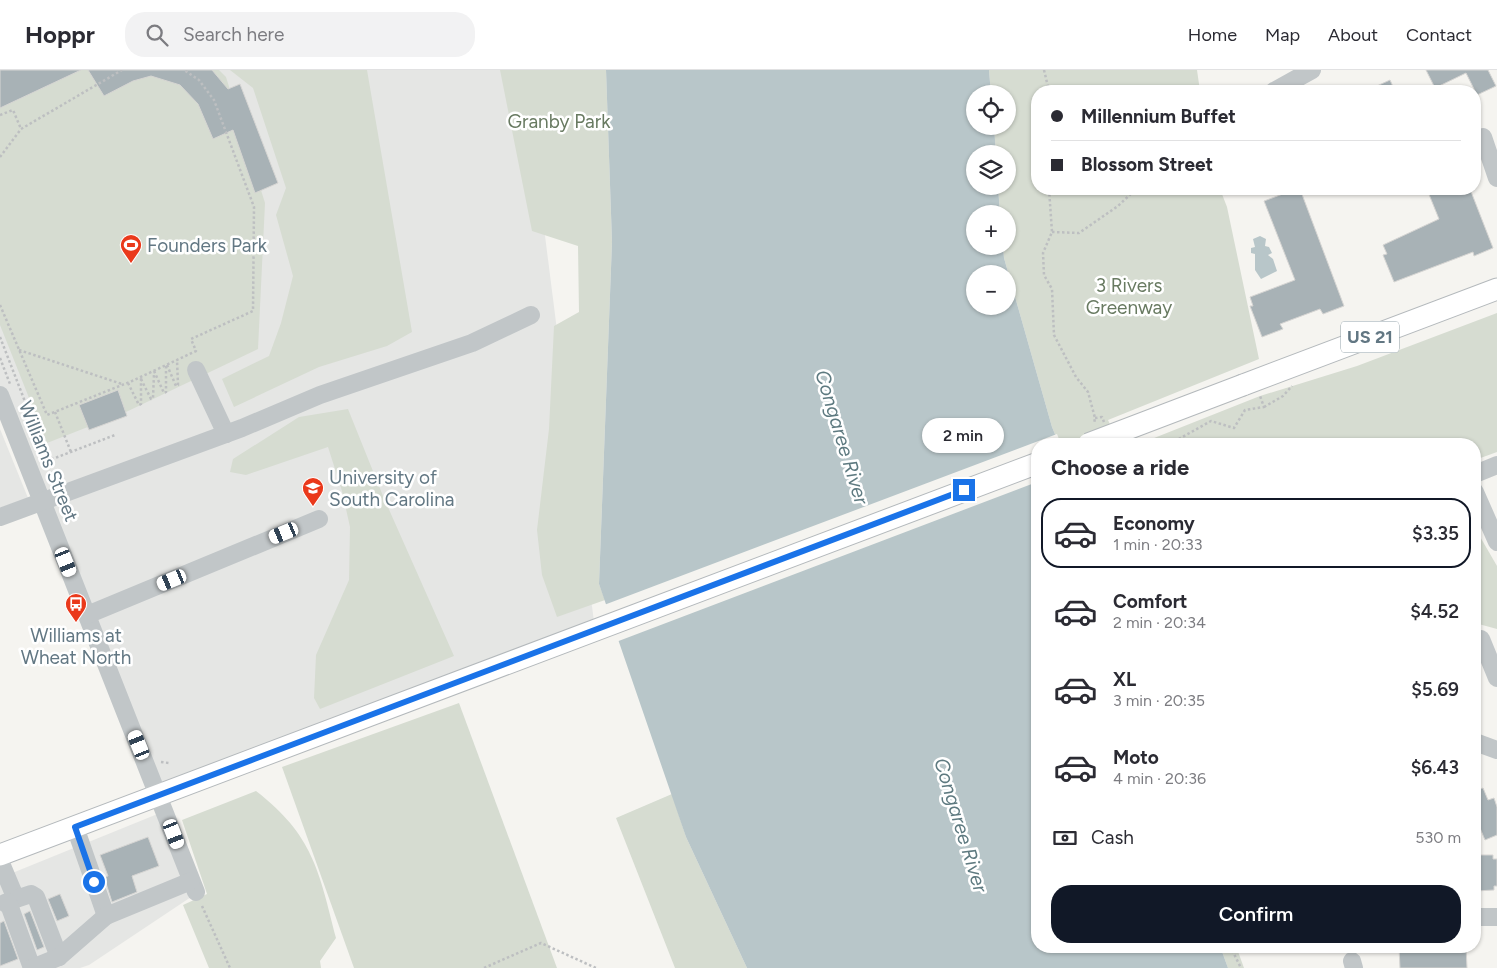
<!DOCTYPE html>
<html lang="en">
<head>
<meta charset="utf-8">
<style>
	:root { --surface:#fff; --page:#f2f2f3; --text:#2b2b33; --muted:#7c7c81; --line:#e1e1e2; --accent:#111827 }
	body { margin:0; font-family:Figtree,sans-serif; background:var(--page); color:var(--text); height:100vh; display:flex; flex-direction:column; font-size:19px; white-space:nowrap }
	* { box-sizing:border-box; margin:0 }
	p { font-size:16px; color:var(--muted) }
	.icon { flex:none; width:28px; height:28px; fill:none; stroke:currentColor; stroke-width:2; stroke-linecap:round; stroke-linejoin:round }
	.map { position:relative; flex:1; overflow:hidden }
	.panel { position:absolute; left:1031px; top:368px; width:450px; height:515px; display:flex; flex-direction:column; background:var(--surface); border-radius:20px; box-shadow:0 1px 4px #0004 }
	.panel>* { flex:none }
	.hud { position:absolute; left:1031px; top:15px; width:450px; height:110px; border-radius:20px; box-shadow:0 1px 4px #0004; display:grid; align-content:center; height:110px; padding:0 20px; background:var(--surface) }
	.controls { position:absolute; left:966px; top:15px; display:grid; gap:10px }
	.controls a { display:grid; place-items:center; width:50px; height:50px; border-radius:50%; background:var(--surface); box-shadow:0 1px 4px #0004; font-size:25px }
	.end { position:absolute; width:22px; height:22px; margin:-11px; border:6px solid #1a73e8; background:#fff; box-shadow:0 0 0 2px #fff }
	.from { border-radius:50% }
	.bubble { position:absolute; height:35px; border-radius:18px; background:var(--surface); box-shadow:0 1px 4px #0004; font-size:16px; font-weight:600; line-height:35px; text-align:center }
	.car { position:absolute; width:15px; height:30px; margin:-15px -8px; border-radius:6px; box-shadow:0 0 4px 1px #0007; background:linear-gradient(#fff 24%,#345 0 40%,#fff 0 76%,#345 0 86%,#fff 0) }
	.hud b { display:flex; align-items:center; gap:18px; height:48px; font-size:19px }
	.hud b+b { border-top:1px solid var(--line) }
	.hud i { width:12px; height:12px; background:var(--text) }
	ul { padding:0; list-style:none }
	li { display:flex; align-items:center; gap:15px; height:70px; margin:0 10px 8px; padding:0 10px; border:2px solid transparent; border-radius:20px }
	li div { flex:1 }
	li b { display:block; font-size:19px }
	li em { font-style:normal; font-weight:600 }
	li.current { border-color:var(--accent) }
	li>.icon { width:45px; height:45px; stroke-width:1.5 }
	h2 { padding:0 20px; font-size:22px; line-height:60px }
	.pay { display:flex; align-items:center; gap:12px; height:55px; padding:0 20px; font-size:19px }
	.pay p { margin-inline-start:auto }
	.action { display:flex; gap:10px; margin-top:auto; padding:10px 20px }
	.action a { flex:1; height:58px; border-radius:20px; background:var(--accent); color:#fff; font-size:20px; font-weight:600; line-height:58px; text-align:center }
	header { display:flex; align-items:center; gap:30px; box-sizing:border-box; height:70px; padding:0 25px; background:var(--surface); border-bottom:1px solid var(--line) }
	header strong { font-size:24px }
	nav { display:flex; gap:28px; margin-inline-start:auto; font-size:18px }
	.search { width:350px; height:45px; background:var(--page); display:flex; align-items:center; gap:12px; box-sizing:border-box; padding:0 18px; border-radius:20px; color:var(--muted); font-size:19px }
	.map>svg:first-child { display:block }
	.built { fill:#e5e6e4 }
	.green { fill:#d6dcd1 }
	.water { fill:#b8c6c9; fill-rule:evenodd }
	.pier { fill:#f5f4f0 }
	.building { fill:#a8b2b6; stroke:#d6d5d3 }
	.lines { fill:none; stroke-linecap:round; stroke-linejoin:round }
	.major-casing { stroke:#b4b9bc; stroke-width:23 }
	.path { stroke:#bdbfc1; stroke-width:2.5; stroke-dasharray:2.5 2.5; stroke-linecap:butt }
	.minor { stroke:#c1c6c8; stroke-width:18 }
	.major { stroke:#fff; stroke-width:21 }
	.major-bridge-casing { stroke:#b4b9bc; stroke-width:23; stroke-linecap:butt }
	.major-bridge { stroke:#fff; stroke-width:21 }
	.route { stroke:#1a73e8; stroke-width:6 }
	.labels { text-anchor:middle; stroke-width:5; stroke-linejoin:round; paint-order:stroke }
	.shield { fill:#fff; stroke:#91a0a8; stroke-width:1 }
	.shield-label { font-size:18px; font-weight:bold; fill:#627783 }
	.park-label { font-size:19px; fill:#687a61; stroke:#fff }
	.poi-label { font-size:19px; fill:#627783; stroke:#fff; text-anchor:start }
	.street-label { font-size:19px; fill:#627783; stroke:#fff }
	.water-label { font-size:20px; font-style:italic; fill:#5e7a80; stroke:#fff }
</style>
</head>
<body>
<header>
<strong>Hoppr</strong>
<div class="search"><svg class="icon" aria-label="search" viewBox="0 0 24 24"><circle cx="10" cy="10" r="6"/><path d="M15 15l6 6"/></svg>Search here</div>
<nav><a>Home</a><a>Map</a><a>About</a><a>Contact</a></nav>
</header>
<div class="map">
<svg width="1497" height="898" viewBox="0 0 1497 898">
	<rect width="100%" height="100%" fill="#f5f4f0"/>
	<g class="built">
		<polygon points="0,0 524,0 594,552 162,724 0,322"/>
		<polygon points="0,359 28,428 0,438"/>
		<polygon points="160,743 194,825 89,895 80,898 0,898 0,808"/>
	</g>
	<g class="green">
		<polygon points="74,0 219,0 226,7 265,133 258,279 126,342 47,373 0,255 0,30"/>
		<polygon points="230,0 367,0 412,262 387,276 319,297 234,337 222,309 269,286 281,253 293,206 276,145 286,118 253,18"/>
		<polygon points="500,0 606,0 612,172 599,514 605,530 557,547 542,505 537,460 549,359 554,256 579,242 578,176 532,161"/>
		<polygon points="989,0 1197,0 1200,21 1038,21 1038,119 1220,119 1227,137 1259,289 1108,350 1119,374 1059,374 1052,357 1004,188 1003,176 1008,176 1008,144 1000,144 998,116 1008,116 1008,84 996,84 994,56 1008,56 1008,24 991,24"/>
		<polygon points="1497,243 1497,382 1475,390 1475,374 1139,374 1260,326 1357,296"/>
		<polygon points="348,339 383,426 454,586 320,639 314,628 316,585 349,510 350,457 342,421 328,377 246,405 230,402 233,389 299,347"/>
		<polygon points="1475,458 1497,496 1497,559 1475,553"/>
		<polygon points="459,633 557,898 354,898 282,697"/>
		<path d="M 256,721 C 313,765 319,801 336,868 L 320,891 L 321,898 L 209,898 L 183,835 L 207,824 L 182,750 Z"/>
		<polygon points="672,724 686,767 747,898 675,898 616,748"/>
		<polygon points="1220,876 1236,876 1244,898 1228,898"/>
	</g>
	<g class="water">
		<path d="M 606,0 L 989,0 L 991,24 L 975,24 L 975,56 L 994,56 L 996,84 L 975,84 L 975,116 L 998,116 L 1000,144 L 975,144 L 975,176 L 1003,176 L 1004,188 L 1052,357 L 1059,374 L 1038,374 L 1038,876 L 1220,876 L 1228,898 L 747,898 L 686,767 L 599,514 L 612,172 ZM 975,204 L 1008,204 L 1008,236 L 975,236 Z"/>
		<polygon points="1260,166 1266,169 1265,176 1269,177 1272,183 1268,185 1273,189 1277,201 1261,209 1255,200 1255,184 1251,183 1251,178 1255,177 1253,169"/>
	</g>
	<polygon class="pier" points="1057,364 1061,374 1038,374 1037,412 616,572 604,535"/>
	<g class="building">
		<polygon points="0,0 81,0 0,38"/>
		<polygon points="88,0 212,0 228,19 240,14 278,113 255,123 233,60 213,69 198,34 180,15 151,6 133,11 104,26"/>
		<polygon points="1426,0 1488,0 1496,16 1477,25 1466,3 1435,18"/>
		<polygon points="1390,10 1395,21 1366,21"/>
		<polygon points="1296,119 1300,119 1344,236 1323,244 1320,239 1280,254 1283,259 1262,267 1250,236 1253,236 1250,227 1295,210 1264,131"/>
		<polygon points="1435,119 1470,119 1493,178 1474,186 1473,182 1394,212 1383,185 1387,184 1383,175 1439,149 1428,122"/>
		<polygon points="118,320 127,346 89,360 79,335"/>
		<polygon points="1483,718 1488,730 1494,728 1497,737 1497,765 1485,770 1480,758 1475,759 1475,721"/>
		<polygon points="148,767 159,796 132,806 137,822 112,832 104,807 108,806 100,785"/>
		<polygon points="1475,785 1493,785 1493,789 1497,789 1497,816 1494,816 1494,820 1475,821"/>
		<polygon points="60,824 69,846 57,851 48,829"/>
		<polygon points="30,841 44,877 37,880 24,844"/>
		<polygon points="4,851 18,889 0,896 0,853"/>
		<polygon points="1425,876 1466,876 1467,898 1400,898 1399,877"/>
	</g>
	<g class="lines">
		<g class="major-casing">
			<g id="major">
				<polyline points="1243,315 1497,219"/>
				<polyline points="0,785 1038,393"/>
			</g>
		</g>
		<g class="path">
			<polyline points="1044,0 1049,21"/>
			<polyline points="0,45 13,40 21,59"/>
			<polyline points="0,87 21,59 122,0"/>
			<polyline points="1049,119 1052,162 1043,183 1044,205 1052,219 1054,265 1076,307 1088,322 1095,348 1094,354"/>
			<polyline points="1052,162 1079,163 1118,136 1136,119"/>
			<polyline points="0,235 47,345 132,311 196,281 191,269 253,241 254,137 214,30 199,10 184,0"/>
			<polyline points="0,267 48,391"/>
			<polyline points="19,280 122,314"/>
			<polyline points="0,288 10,314"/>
			<polyline points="167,295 176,316 178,315 177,290"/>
			<polyline points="154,301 164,323 166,322 166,295"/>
			<polyline points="141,309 151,329 153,328 154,304"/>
			<polyline points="128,313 139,335 141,334 141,308"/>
			<polyline points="1264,337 1283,326 1292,316"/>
			<polyline points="55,342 71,382"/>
			<polyline points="1095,348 1102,347 1104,352"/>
			<polyline points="1170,374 1211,351 1234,358 1245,340 1264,337 1260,326"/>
			<polyline points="42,393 115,365"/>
			<polyline points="161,692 169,693"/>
			<polyline points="202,836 230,898"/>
			<polyline points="1230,876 1241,898"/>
			<polyline points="484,898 541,873 596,898"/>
		</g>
		<g class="minor">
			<polyline points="1274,21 1312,0"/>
			<polyline points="1483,67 1497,108"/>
			<polyline points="196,300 226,364"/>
			<polyline points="0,325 196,822"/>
			<polyline points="1475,404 1497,395"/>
			<polyline points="1475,422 1497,472"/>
			<polyline points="0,447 242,358 320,325 472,273 531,245"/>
			<polyline points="87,545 319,449"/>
			<polyline points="1481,569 1497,608"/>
			<polyline points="1475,672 1497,680"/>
			<polyline points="75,757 106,846"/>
			<polyline points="0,791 16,829 5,833"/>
			<polyline points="16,829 31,824 36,827 59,887"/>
			<polyline points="8,832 32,898"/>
			<polyline points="1475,847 1497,847"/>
			<polyline points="1352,891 1354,898"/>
			<polyline points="32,898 59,887 106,846 191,811"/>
		</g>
		<use href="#major" class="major"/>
		<g class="major-bridge-casing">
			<polyline id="major-bridge" points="1088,374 1243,315"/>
		</g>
		<use href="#major-bridge" class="major-bridge"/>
	</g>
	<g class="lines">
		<polyline class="route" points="94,812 75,757 964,420"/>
	</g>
	<defs>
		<g id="stadium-pin" transform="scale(1.125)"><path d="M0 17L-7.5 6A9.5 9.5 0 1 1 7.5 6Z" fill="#ea391b" stroke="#fff"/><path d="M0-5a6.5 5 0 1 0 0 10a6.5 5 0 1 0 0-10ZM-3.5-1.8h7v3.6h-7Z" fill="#fff"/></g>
		<g id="university-pin" transform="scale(1.125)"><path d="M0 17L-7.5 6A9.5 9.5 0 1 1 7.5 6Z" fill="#ea391b" stroke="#fff"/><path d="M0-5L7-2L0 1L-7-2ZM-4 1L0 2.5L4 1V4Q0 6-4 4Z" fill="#fff"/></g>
		<g id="bus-pin" transform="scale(1.125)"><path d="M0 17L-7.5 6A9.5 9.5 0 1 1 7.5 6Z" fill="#ea391b" stroke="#fff"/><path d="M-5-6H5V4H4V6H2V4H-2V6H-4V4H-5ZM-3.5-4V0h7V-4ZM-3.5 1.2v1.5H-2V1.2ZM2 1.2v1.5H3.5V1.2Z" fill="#fff"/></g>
	</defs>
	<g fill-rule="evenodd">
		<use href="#stadium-pin" x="131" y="175"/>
		<use href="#university-pin" x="313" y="418"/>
		<use href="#bus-pin" x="76" y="534"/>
	</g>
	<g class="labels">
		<rect class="shield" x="1341" y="251.5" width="58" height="31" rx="4"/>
		<g class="shield-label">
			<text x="1370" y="273">US 21</text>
		</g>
		<g class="park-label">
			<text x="559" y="58">Granby Park</text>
			<text x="1129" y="222">3 Rivers<tspan x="1129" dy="22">Greenway</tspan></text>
		</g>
		<g class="poi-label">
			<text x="147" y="182">Founders Park</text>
			<text x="329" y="414">University of<tspan x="329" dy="22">South Carolina</tspan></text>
			<text x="76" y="572" text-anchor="middle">Williams at<tspan x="76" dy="22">Wheat North</tspan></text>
		</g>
		<g class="street-label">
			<text transform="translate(49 391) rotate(68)" y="7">Williams Street</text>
		</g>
		<g class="water-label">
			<text transform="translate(842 367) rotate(73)" y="7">Congaree River</text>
			<text transform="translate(961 755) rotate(73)" y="7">Congaree River</text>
		</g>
	</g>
</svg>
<div class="controls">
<a><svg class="icon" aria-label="locate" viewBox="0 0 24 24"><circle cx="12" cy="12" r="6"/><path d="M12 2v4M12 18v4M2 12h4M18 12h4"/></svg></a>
<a><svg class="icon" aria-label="layers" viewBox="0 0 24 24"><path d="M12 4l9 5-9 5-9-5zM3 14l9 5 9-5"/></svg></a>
<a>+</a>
<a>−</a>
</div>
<i class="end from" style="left:94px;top:812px"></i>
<i class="end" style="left:964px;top:420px"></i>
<div class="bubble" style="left:922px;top:348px;width:82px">2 min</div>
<i class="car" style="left:284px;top:463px;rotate:248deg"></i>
<i class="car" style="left:66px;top:492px;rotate:158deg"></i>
<i class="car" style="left:172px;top:510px;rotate:248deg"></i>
<i class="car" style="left:139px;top:675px;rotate:338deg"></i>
<i class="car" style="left:174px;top:764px;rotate:159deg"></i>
<div class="hud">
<b><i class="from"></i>Millennium Buffet</b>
<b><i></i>Blossom Street</b>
</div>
<section class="panel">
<h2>Choose a ride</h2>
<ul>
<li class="current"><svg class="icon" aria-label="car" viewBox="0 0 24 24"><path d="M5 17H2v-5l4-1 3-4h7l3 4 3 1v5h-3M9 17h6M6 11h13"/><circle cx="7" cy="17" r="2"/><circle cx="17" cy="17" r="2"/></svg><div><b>Economy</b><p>1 min · 20:33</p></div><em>$3.35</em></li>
<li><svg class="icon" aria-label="car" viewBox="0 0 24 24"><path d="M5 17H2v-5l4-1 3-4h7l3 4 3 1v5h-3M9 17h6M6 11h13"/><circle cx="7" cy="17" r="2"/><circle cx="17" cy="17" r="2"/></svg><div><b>Comfort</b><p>2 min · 20:34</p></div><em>$4.52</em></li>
<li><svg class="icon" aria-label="car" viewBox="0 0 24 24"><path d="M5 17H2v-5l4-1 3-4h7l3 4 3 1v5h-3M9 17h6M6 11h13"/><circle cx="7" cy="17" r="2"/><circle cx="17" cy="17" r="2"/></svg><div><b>XL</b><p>3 min · 20:35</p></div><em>$5.69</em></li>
<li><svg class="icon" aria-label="car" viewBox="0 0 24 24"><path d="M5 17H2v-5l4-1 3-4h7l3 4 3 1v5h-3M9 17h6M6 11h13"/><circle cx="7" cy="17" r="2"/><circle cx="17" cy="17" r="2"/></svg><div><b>Moto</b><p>4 min · 20:36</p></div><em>$6.43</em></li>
</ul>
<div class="pay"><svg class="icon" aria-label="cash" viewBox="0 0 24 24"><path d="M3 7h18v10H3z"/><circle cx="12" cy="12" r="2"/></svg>Cash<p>530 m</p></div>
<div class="action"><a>Confirm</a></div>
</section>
</div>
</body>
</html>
